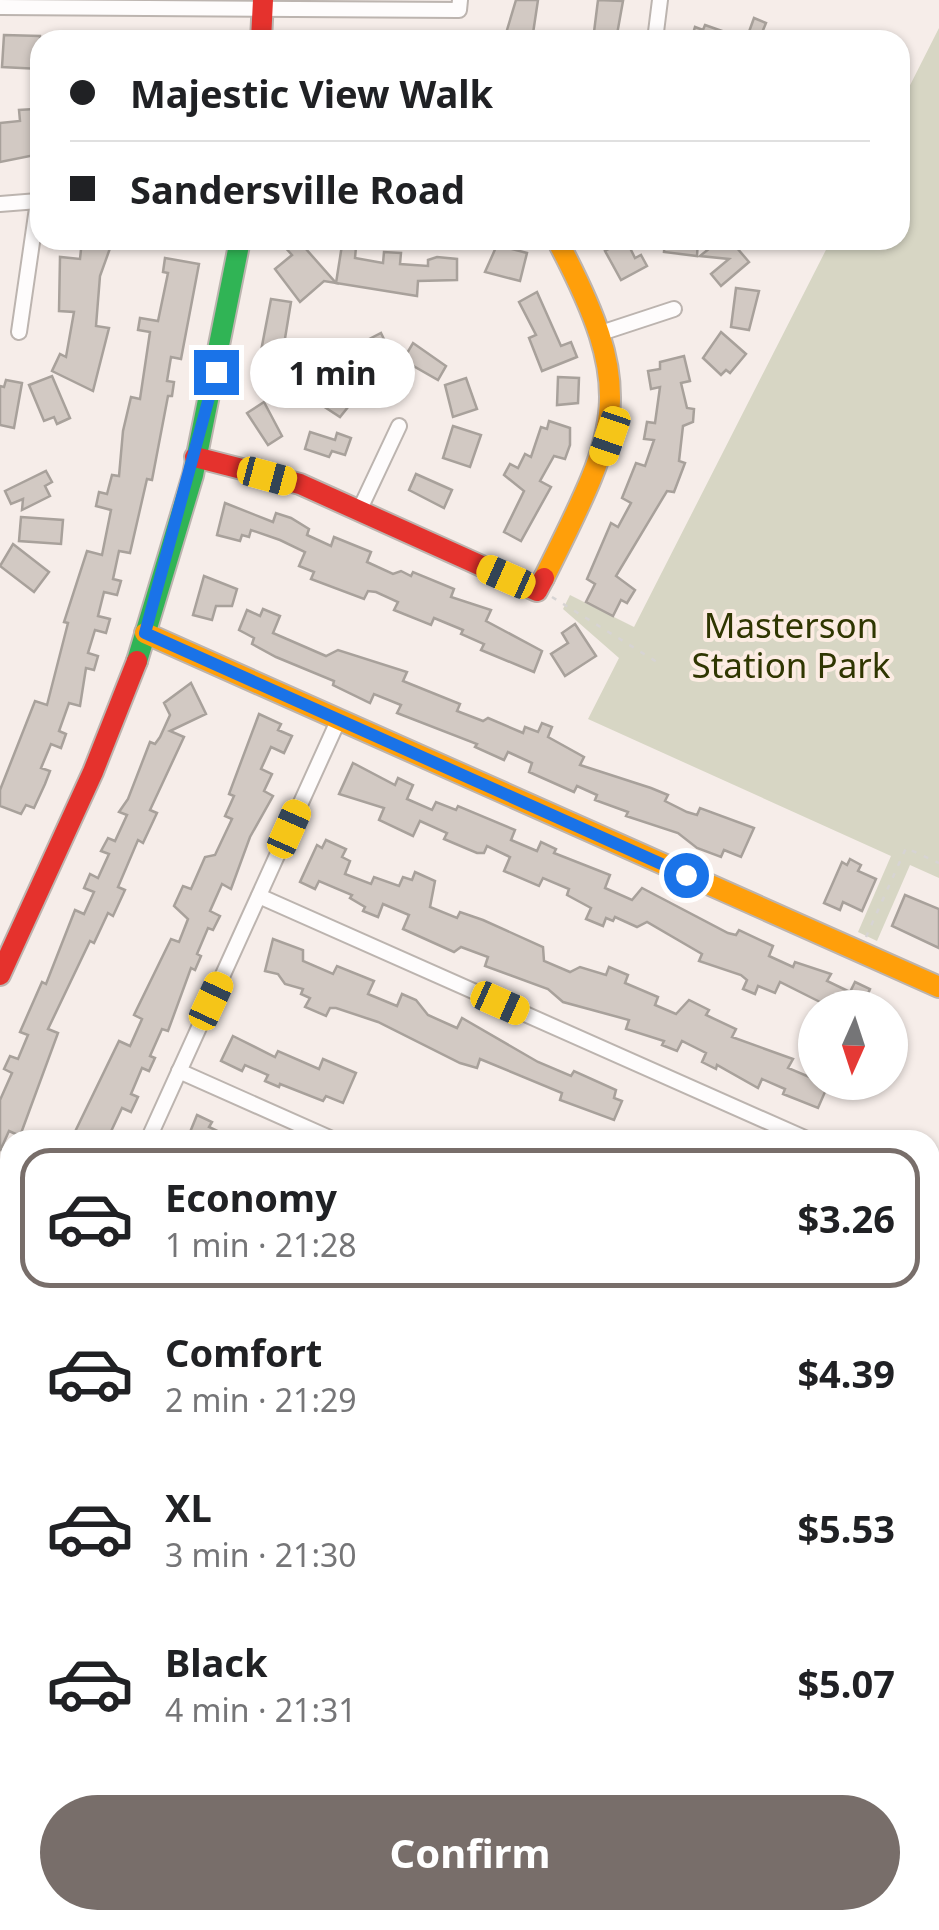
<!DOCTYPE html>
<html lang="en">
<head>
<meta charset="utf-8">
<style>
	:root { --surface:#fff; --page:#f2f2f2; --text:#202124; --muted:#757577; --line:#e0e0e0; --accent:#786e6a }
	body { margin:0; font-family:"Noto Sans",sans-serif; background:var(--page); color:var(--text); height:100vh; display:flex; flex-direction:column; font-size:38px; white-space:nowrap }
	* { box-sizing:border-box; margin:0 }
	p { font-size:32px; color:var(--muted) }
	.icon { flex:none; width:55px; height:55px; fill:none; stroke:currentColor; stroke-width:2; stroke-linecap:round; stroke-linejoin:round }
	.map { position:relative; flex:1; overflow:hidden }
	.sheet { position:absolute; left:0px; top:1130px; width:940px; height:800px; display:flex; flex-direction:column; background:var(--surface); border-radius:30px 30px 0 0; box-shadow:0 2px 8px #0004 }
	.sheet>* { flex:none }
	.hud { position:absolute; left:30px; top:30px; width:880px; height:220px; border-radius:30px; box-shadow:0 2px 8px #0004; display:grid; align-content:center; height:220px; padding:0 40px; background:var(--surface) }
	.needle { width:65px; rotate:183deg }
	.controls { position:absolute; left:798px; top:990px; display:grid; gap:20px }
	.controls a { display:grid; place-items:center; width:110px; height:110px; border-radius:50%; background:var(--surface); box-shadow:0 2px 8px #0004; font-size:50px }
	.end { position:absolute; width:45px; height:45px; margin:-22px; border:12px solid #1a73e8; background:#fff; box-shadow:0 0 0 5px #fff }
	.from { border-radius:50% }
	.bubble { position:absolute; height:70px; border-radius:35px; background:var(--surface); box-shadow:0 2px 8px #0004; font-size:32px; font-weight:700; line-height:70px; text-align:center }
	.car { position:absolute; width:30px; height:60px; margin:-30px -15px; border-radius:12px; box-shadow:0 0 8px 2px #0007; background:linear-gradient(#f5c518 24%,#345 0 40%,#f5c518 0 76%,#345 0 86%,#f5c518 0) }
	.hud b { display:flex; align-items:center; gap:35px; height:95px; font-size:38px }
	.hud b+b { border-top:2px solid var(--line) }
	.hud i { width:25px; height:25px; background:var(--text) }
	ul { padding:18px 0 0; list-style:none }
	li { display:flex; align-items:center; gap:30px; height:140px; margin:0 20px 15px; padding:0 20px; border:5px solid transparent; border-radius:30px }
	li div { flex:1 }
	li b { display:block; font-size:38px }
	li em { font-style:normal; font-weight:700 }
	li.current { border-color:var(--accent) }
	li>.icon { width:90px; height:90px; stroke-width:1.5 }
	.cta { display:flex; gap:20px; margin-top:auto; padding:20px 40px }
	.cta a { flex:1; height:115px; border-radius:60px; background:var(--accent); color:#fff; font-size:40px; font-weight:700; line-height:115px; text-align:center }
	.map>svg:first-child { display:block }
	.green { fill:#d7d6c4 }
	.building { fill:#d2c9c3; stroke:#a8a19b; stroke-width:2.5 }
	.lines { fill:none; stroke-linecap:round; stroke-linejoin:round }
	.street-casing { stroke:#bcb4af; stroke-width:18 }
	.fast-casing { stroke:#bcb4af; stroke-width:24 }
	.slow-casing { stroke:#bcb4af; stroke-width:24 }
	.jam-casing { stroke:#bcb4af; stroke-width:24 }
	.path { stroke:#d7d4d3; stroke-width:2.5; stroke-dasharray:5 8; stroke-linecap:butt }
	.street { stroke:#fefcfc; stroke-width:14 }
	.fast { stroke:#30b455; stroke-width:20 }
	.slow { stroke:#ff9f0a; stroke-width:20 }
	.jam { stroke:#e5322d; stroke-width:20 }
	.route { stroke:#1a73e8; stroke-width:12 }
	.labels { text-anchor:middle; stroke-width:8; stroke-linejoin:round; paint-order:stroke }
	.park-label { font-size:35px; fill:#2f3601; stroke:#fcece3 }
</style>
</head>
<body>
<div class="map">
<svg width="939" height="1930" viewBox="0 0 939 1930">
	<rect width="100%" height="100%" fill="#f6ede9"/>
	<g class="green">
		<polygon points="939,28 939,878 910,865 877,941 858,932 891,856 588,719 619,658 563,609 570,595 634,627 831,240 900,240 900,105"/>
		<polygon points="939,1782 939,1930 0,1930 0,1898 10,1901 10,1920 930,1920 930,1783"/>
	</g>
	<g class="building">
		<polygon points="516,0 538,0 532,40 504,40"/>
		<polygon points="598,0 623,1 616,40 593,40"/>
		<polygon points="754,18 766,23 759,40 746,40"/>
		<polygon points="705,25 742,38 741,40 691,40 695,27 703,30"/>
		<polygon points="4,35 40,36 40,69 2,67"/>
		<polygon points="34,109 34,116 40,115 40,154 0,162 0,123 20,121 19,110"/>
		<polygon points="82,240 113,240 100,276 96,326 109,328 93,391 52,371 60,354 66,357 74,312 59,311 60,257 80,259"/>
		<polygon points="291,240 298,240 336,283 324,281 300,302 275,269 292,255 284,246"/>
		<polygon points="626,240 635,258 641,255 647,266 621,280 605,251"/>
		<polygon points="665,240 698,240 697,256 664,252"/>
		<polygon points="720,240 730,240 749,262 721,286 711,274 729,259 700,256"/>
		<polygon points="342,245 356,247 355,258 383,263 384,252 401,253 400,264 428,266 428,260 437,257 457,259 457,280 418,281 417,296 336,283"/>
		<polygon points="497,245 527,253 520,281 485,272"/>
		<polygon points="165,258 199,264 181,359 171,357 167,381 174,382 172,396 168,396 152,480 147,479 130,553 119,551 113,579 121,581 117,595 104,592 98,616 110,619 106,633 95,630 88,653 98,656 94,670 86,668 80,706 69,703 59,731 66,734 61,748 51,744 41,768 50,771 45,784 34,808 26,805 21,814 0,806 0,790 35,701 47,705 68,623 64,622 87,551 102,555 111,510 96,506 99,492 107,494 112,475 119,476 123,431 131,397 140,399 150,332 138,330 140,318 158,321 168,273 163,272"/>
		<polygon points="736,288 759,291 749,330 731,327"/>
		<polygon points="537,292 561,346 571,342 577,357 542,371 529,338 536,335 519,302"/>
		<polygon points="271,299 291,302 278,381 256,377"/>
		<polygon points="721,332 746,354 730,373 726,370 721,375 703,358"/>
		<polygon points="381,333 394,360 376,369 380,378 366,385 348,350"/>
		<polygon points="413,343 446,366 438,380 403,360"/>
		<polygon points="684,356 690,381 681,383 687,408 694,409 693,422 683,426 679,461 685,463 674,492 667,491 616,576 635,590 627,603 621,600 613,616 586,602 595,584 587,579 611,523 618,527 631,503 622,498 636,463 645,466 654,440 644,439 647,422 655,423 660,387 651,389 648,371 660,369 660,362"/>
		<polygon points="332,374 360,392 340,417 320,404 323,396 320,393"/>
		<polygon points="52,376 70,418 57,424 54,417 44,421 29,385"/>
		<polygon points="558,377 579,378 578,403 557,405"/>
		<polygon points="466,378 477,409 453,417 445,385"/>
		<polygon points="6,380 22,383 14,428 0,425 0,386 4,387"/>
		<polygon points="264,402 282,436 268,445 247,413"/>
		<polygon points="549,421 570,428 570,445 565,459 554,456 540,481 551,487 521,541 504,532 524,491 504,475 510,464 518,468 525,454 531,457 541,427 547,429"/>
		<polygon points="453,426 481,435 470,467 443,458"/>
		<polygon points="310,432 335,440 337,433 351,438 345,455 332,451 329,457 305,449"/>
		<polygon points="46,471 52,482 45,486 50,496 22,510 23,499 11,504 5,491"/>
		<polygon points="416,474 452,490 444,508 409,490"/>
		<polygon points="225,503 273,522 276,513 291,518 309,529 307,535 331,546 334,537 371,552 367,562 393,574 401,571 411,576 413,572 454,589 451,597 491,610 486,621 542,651 534,672 481,650 484,644 461,634 463,630 434,618 431,625 394,610 398,602 376,592 368,591 364,599 311,579 314,572 299,566 305,552 280,540 251,530 249,537 242,535 240,541 217,535"/>
		<polygon points="21,517 63,520 61,544 19,541"/>
		<polygon points="13,544 49,572 34,592 0,566"/>
		<polygon points="204,576 237,589 232,606 216,606 212,620 193,615"/>
		<polygon points="263,609 280,616 273,633 326,656 338,650 407,672 403,681 460,704 457,711 483,721 488,718 523,733 525,727 538,732 542,723 552,727 548,737 584,757 580,765 651,788 668,795 665,801 687,812 697,815 700,808 754,828 741,857 724,850 721,857 697,848 678,833 626,816 628,812 595,800 597,795 577,786 574,792 529,772 532,763 508,752 504,760 475,747 477,744 397,713 401,705 374,694 370,703 333,685 334,681 276,657 252,644 254,638 239,630 247,610 260,616"/>
		<polygon points="575,624 596,656 565,676 551,654 568,643 562,633"/>
		<polygon points="191,683 206,714 170,731 184,737 150,810 157,813 143,843 138,840 118,887 125,890 113,916 108,913 94,943 90,941 48,1029 58,1033 20,1136 9,1131 0,1151 0,1100 12,1073 4,1069 10,1056 18,1059 28,1035 20,1032 42,982 46,984 75,910 84,914 94,892 84,888 90,874 98,878 109,854 101,851 108,838 115,841 127,815 119,812 128,799 150,742 155,744 160,737 170,715 164,703"/>
		<polygon points="259,714 281,724 278,730 292,736 284,753 271,747 261,769 272,774 264,791 273,796 250,837 231,889 222,884 210,911 220,916 213,930 208,928 197,954 201,956 195,970 191,968 168,1031 162,1029 150,1056 155,1058 149,1071 142,1068 131,1094 138,1097 131,1112 122,1108 107,1140 71,1140 119,1041 130,1046 142,1019 134,1015 171,939 179,942 188,919 174,906 183,886 191,889 205,857 215,855 232,819 225,816 234,796 229,794"/>
		<polygon points="353,763 395,785 398,778 413,785 407,799 432,810 436,802 456,810 458,806 515,830 511,840 537,851 541,842 556,849 554,853 610,875 605,888 632,900 642,888 728,933 736,935 739,930 773,946 769,956 793,967 795,962 831,974 827,981 850,992 855,982 870,989 862,1008 820,1008 822,1003 780,982 775,993 758,986 755,994 743,989 747,980 741,975 699,961 702,954 647,922 637,927 615,917 613,921 606,918 603,926 586,919 591,908 567,895 569,889 543,878 539,886 504,871 510,857 487,846 484,853 477,853 444,839 447,833 420,821 413,836 379,820 384,808 339,794"/>
		<polygon points="326,840 346,849 342,857 350,861 345,874 371,884 374,877 399,886 403,877 412,880 415,872 435,881 430,907 457,918 460,912 483,920 543,947 544,961 570,972 580,967 606,975 609,967 628,975 625,983 658,997 655,1005 676,1014 689,1000 709,1010 706,1015 736,1029 732,1037 793,1059 788,1068 828,1085 818,1108 783,1094 785,1089 762,1079 758,1088 717,1065 716,1069 702,1062 706,1053 682,1041 677,1051 662,1045 664,1041 626,1029 629,1020 563,1002 548,989 485,966 488,957 461,947 454,952 403,929 409,915 383,904 378,917 363,911 365,907 350,898 352,895 319,881 315,889 300,882 317,845 322,848"/>
		<polygon points="850,859 861,865 858,871 876,879 862,911 843,902 840,910 824,903 842,862 847,865"/>
		<polygon points="905,895 939,909 939,948 892,926"/>
		<polygon points="273,939 303,950 303,961 333,974 337,966 374,981 368,994 397,1006 402,994 416,1000 428,1015 457,1028 462,1018 538,1062 571,1076 574,1071 616,1090 614,1098 622,1101 614,1120 560,1100 562,1093 480,1059 477,1068 460,1063 378,1022 336,1008 330,1008 326,1016 305,1007 310,998 301,994 303,989 285,984 278,974 265,971"/>
		<polygon points="233,1036 275,1057 278,1051 319,1069 323,1059 356,1073 343,1103 326,1096 323,1101 280,1084 279,1087 265,1081 268,1075 245,1065 242,1071 221,1061"/>
		<polygon points="197,1115 212,1122 209,1127 236,1140 188,1137"/>
	</g>
	<g class="lines">
		<g class="street-casing">
			<g id="street">
				<polyline points="0,7 459,10 460,0"/>
				<polyline points="655,40 660,0"/>
				<polyline points="0,204 38,201 19,332"/>
				<polyline points="604,332 674,309"/>
				<polyline points="359,511 399,426"/>
				<polyline points="259,896 809,1140"/>
				<polyline points="179,1071 334,1140"/>
				<polyline points="148,1140 338,721"/>
				<polyline points="930,1193 939,1197"/>
				<polyline points="0,1206 10,1210"/>
				<polyline points="930,1405 939,1409"/>
				<polyline points="0,1475 10,1452"/>
				<polyline points="930,1588 939,1566"/>
				<polyline points="0,1797 10,1800"/>
			</g>
		</g>
		<g class="fast-casing">
			<polyline id="fast" points="137,661 193,475 240,240"/>
		</g>
		<g class="slow-casing">
			<g id="slow">
				<path d="M 544,578 C 619,427 639,395 557,240"/>
				<polyline points="145,633 939,987"/>
			</g>
		</g>
		<g class="jam-casing">
			<g id="jam">
				<polyline points="261,40 263,0"/>
				<polyline points="195,457 300,484 537,591 544,578"/>
				<polyline points="0,975 93,772 137,661"/>
			</g>
		</g>
		<g class="path">
			<polyline points="552,597 657,662"/>
			<polyline points="866,937 906,848 939,863"/>
			<polyline points="930,1893 939,1867"/>
			<polyline points="920,1930 922,1920"/>
		</g>
		<use href="#street" class="street"/>
		<use href="#fast" class="fast"/>
		<use href="#slow" class="slow"/>
		<use href="#jam" class="jam"/>
	</g>
	<g class="lines">
		<polyline class="route" points="216,372 145,633 686,875"/>
	</g>
	<g class="labels">
		<g class="park-label">
			<text x="791" y="638">Masterson<tspan x="791" dy="40">Station Park</tspan></text>
		</g>
	</g>
</svg>
<div class="controls">
<a><svg class="needle" viewBox="-14 -14 28 28"><path d="M0-13l5 13h-10z" fill="#e53935"/><path d="M0 13l5-13h-10z" fill="#757577"/></svg></a>
</div>
<i class="end from" style="left:686px;top:875px"></i>
<i class="end" style="left:216px;top:372px"></i>
<div class="bubble" style="left:250px;top:338px;width:165px">1 min</div>
<i class="car" style="left:610px;top:436px;rotate:199deg"></i>
<i class="car" style="left:267px;top:476px;rotate:105deg"></i>
<i class="car" style="left:506px;top:577px;rotate:294deg"></i>
<i class="car" style="left:289px;top:829px;rotate:24deg"></i>
<i class="car" style="left:211px;top:1001px;rotate:25deg"></i>
<i class="car" style="left:500px;top:1003px;rotate:114deg"></i>
<div class="hud">
<b><i class="from"></i>Majestic View Walk</b>
<b><i></i>Sandersville Road</b>
</div>
<section class="sheet">
<ul>
<li class="current"><svg class="icon" aria-label="car" viewBox="0 0 24 24"><path d="M5 17H2v-5l4-1 3-4h7l3 4 3 1v5h-3M9 17h6M6 11h13"/><circle cx="7" cy="17" r="2"/><circle cx="17" cy="17" r="2"/></svg><div><b>Economy</b><p>1 min · 21:28</p></div><em>$3.26</em></li>
<li><svg class="icon" aria-label="car" viewBox="0 0 24 24"><path d="M5 17H2v-5l4-1 3-4h7l3 4 3 1v5h-3M9 17h6M6 11h13"/><circle cx="7" cy="17" r="2"/><circle cx="17" cy="17" r="2"/></svg><div><b>Comfort</b><p>2 min · 21:29</p></div><em>$4.39</em></li>
<li><svg class="icon" aria-label="car" viewBox="0 0 24 24"><path d="M5 17H2v-5l4-1 3-4h7l3 4 3 1v5h-3M9 17h6M6 11h13"/><circle cx="7" cy="17" r="2"/><circle cx="17" cy="17" r="2"/></svg><div><b>XL</b><p>3 min · 21:30</p></div><em>$5.53</em></li>
<li><svg class="icon" aria-label="car" viewBox="0 0 24 24"><path d="M5 17H2v-5l4-1 3-4h7l3 4 3 1v5h-3M9 17h6M6 11h13"/><circle cx="7" cy="17" r="2"/><circle cx="17" cy="17" r="2"/></svg><div><b>Black</b><p>4 min · 21:31</p></div><em>$5.07</em></li>
</ul>
<div class="cta"><a>Confirm</a></div>
</section>
</div>
</body>
</html>
